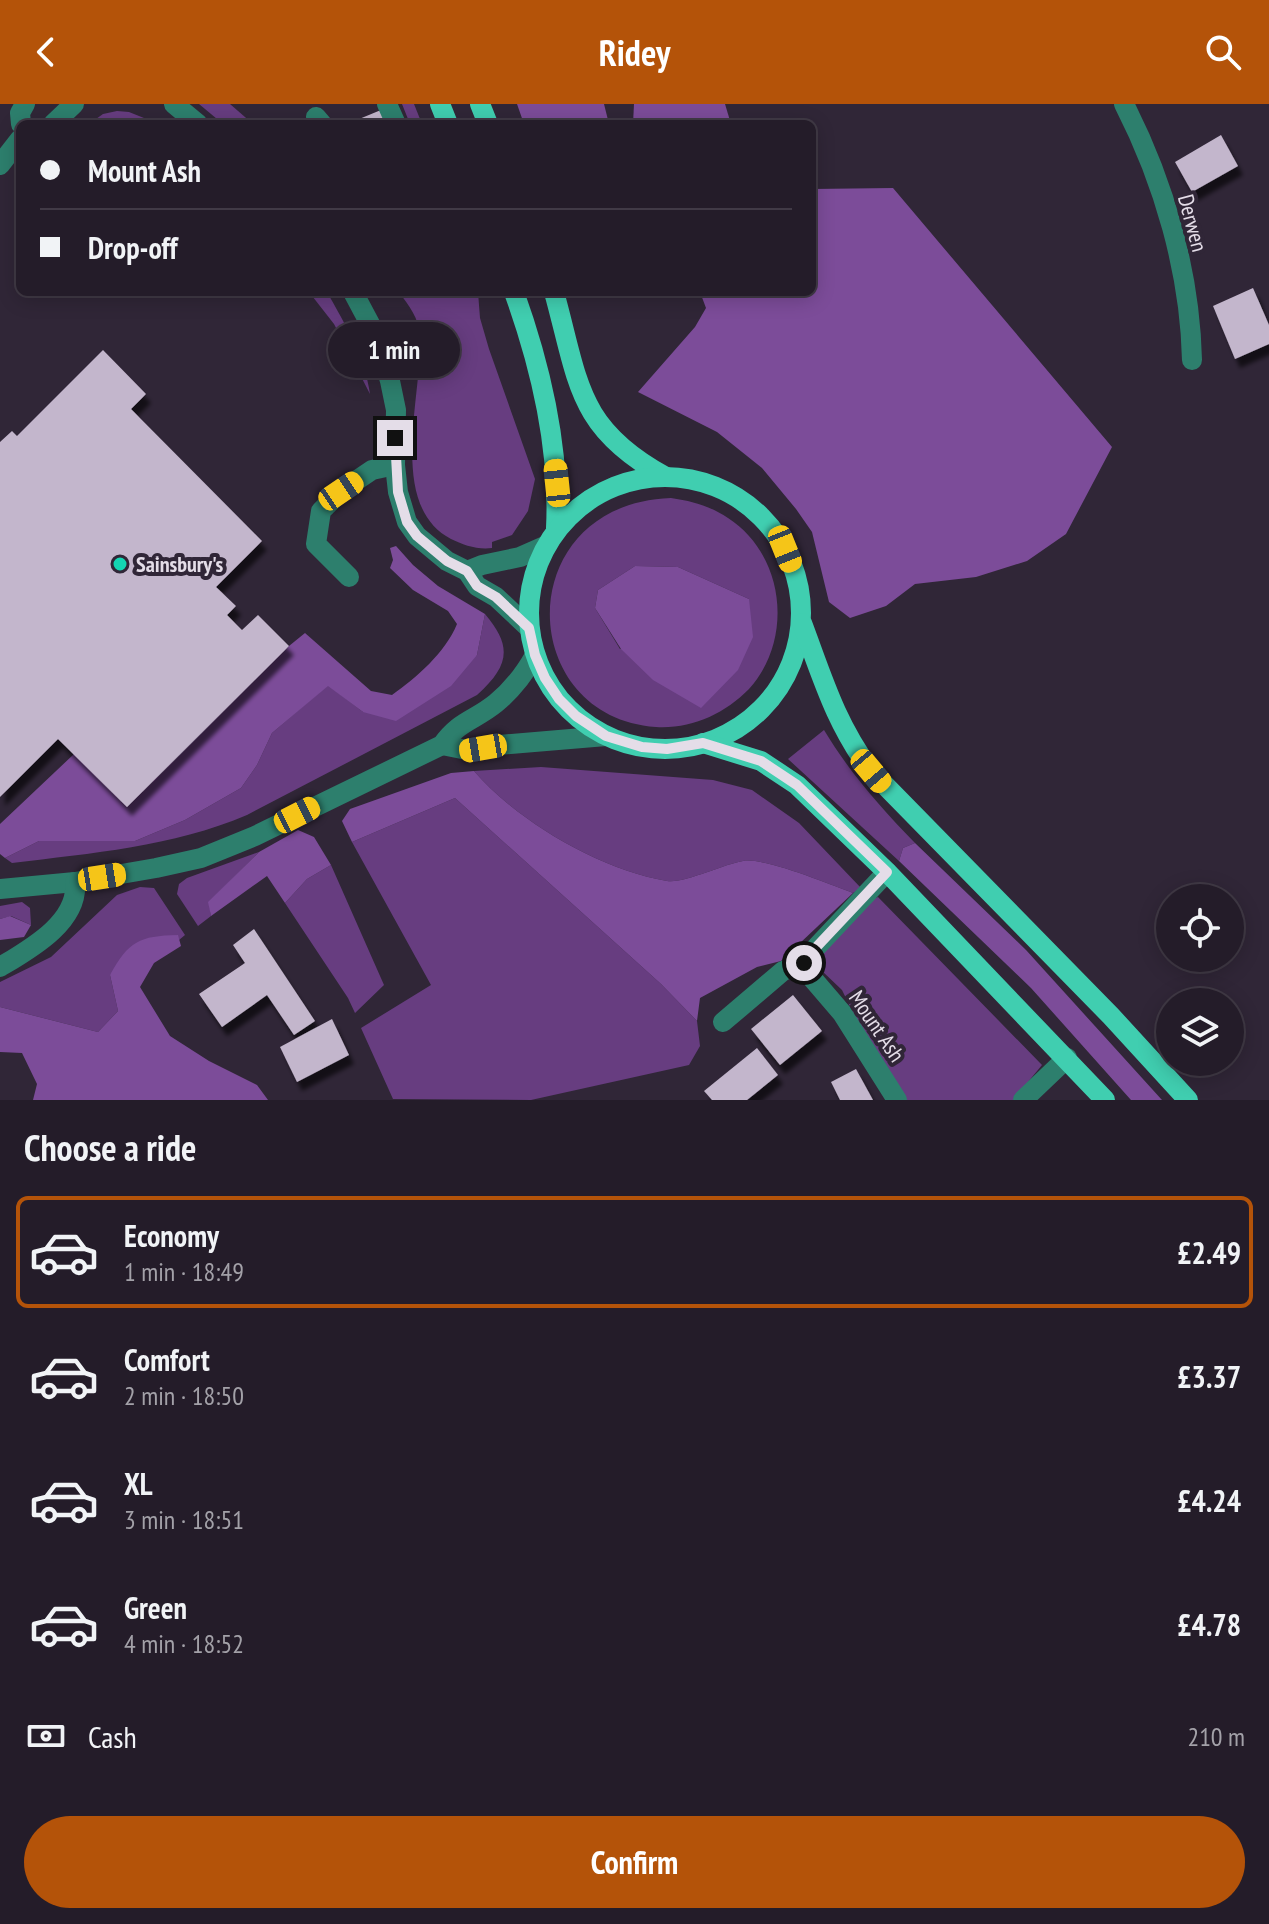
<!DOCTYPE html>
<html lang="en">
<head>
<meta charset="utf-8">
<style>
	:root { --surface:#241c29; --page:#302935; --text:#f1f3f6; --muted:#a3a1a8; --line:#413a46; --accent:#b45309 }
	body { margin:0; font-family:"PT Sans Narrow",sans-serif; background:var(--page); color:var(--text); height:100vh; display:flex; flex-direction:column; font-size:30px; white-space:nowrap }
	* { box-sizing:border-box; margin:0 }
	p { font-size:26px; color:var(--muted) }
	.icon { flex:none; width:44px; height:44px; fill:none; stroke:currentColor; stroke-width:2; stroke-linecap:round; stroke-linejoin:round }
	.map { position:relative; height:996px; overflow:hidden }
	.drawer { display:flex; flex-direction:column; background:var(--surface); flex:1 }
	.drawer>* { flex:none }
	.banner { position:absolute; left:16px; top:16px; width:800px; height:176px; border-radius:12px; box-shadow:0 4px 20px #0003,0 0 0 2px var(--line); display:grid; align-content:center; height:176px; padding:0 24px; background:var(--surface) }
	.controls { position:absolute; left:1156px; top:780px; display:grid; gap:16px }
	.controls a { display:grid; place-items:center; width:88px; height:88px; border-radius:50%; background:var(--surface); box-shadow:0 4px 20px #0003,0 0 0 2px var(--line); font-size:40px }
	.end { position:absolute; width:36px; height:36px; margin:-18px; border:10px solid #e4dde8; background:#111; box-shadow:0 0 0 4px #111 }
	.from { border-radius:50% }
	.bubble { position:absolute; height:56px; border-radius:28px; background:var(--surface); box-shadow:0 4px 20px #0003,0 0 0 2px var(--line); font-size:26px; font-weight:600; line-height:56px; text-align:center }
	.car { position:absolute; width:24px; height:48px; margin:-24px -12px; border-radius:10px; box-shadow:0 0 6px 2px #0007; background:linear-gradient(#f5c518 24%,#345 0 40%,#f5c518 0 76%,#345 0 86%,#f5c518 0) }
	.banner b { display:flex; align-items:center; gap:28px; height:76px; font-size:30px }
	.banner b+b { border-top:2px solid var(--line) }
	.banner i { width:20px; height:20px; background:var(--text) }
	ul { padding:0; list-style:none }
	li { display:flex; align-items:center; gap:24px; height:112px; margin:0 16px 12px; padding:0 8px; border:4px solid transparent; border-radius:12px }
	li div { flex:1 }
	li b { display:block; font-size:30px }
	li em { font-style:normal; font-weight:600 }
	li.active { border-color:var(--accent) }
	li>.icon { width:72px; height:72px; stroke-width:1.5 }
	h2 { padding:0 24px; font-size:36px; line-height:96px }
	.pay { display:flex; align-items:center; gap:20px; height:88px; padding:0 24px; font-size:30px }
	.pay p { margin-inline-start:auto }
	.primary-button { display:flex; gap:16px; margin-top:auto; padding:16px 24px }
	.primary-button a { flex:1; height:92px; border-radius:48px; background:var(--accent); color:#fff; font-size:32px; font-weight:600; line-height:92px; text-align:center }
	header { display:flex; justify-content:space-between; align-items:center; height:104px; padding:0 24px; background:var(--accent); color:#fff; font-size:36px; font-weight:600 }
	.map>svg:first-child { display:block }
	.green { fill:#673d80; fill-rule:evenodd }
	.forest { fill:#7c4c99 }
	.building { fill:#c3b6cc; filter:url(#shadow) }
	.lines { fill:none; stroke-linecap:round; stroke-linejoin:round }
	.minor { stroke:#2d7f6d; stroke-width:20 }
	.major { stroke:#40ceb0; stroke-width:20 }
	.route { stroke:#e4dde8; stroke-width:10 }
	.poi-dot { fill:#14d5b3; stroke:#302637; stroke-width:3 }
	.labels { text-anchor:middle; stroke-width:8; stroke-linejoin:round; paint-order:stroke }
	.street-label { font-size:22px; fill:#e4dde8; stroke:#302637 }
	.poi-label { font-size:22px; font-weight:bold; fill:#e4dde8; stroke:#302637; text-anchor:start }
</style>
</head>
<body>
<header><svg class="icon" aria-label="back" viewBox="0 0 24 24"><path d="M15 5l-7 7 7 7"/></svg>Ridey<svg class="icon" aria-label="search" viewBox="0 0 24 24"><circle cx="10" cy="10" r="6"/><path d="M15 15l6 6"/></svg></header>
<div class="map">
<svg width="1269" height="996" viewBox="0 0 1269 996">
	<defs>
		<filter id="shadow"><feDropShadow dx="5" dy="9" stdDeviation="2" flood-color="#0009"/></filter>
	</defs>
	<rect width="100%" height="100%" fill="#302637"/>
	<g class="green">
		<polygon points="199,0 230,0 253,20 223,20"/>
		<polygon points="402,0 414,0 422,20 410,20"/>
		<polygon points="117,7 129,8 159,20 89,20 103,10"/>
		<path d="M 309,188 L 327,188 C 345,220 365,253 370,290 L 334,220 Z"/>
		<path d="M 399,188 L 478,188 L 480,214 L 489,245 L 535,375 L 528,407 L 512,431 L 492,438 L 492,444 C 478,446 463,441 451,435 C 386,401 423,290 420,232 C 419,214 409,202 399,188 Z"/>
		<path d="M 671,394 C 692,397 710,402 728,414 C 785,451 794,535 749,585 C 724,610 692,625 656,623 C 514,613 510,400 671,394 ZM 635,462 L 678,463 L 749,495 L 620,545 L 595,504 L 598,486 Z"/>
		<path d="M 485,510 C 513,543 509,562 477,591 L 247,711 C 172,743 92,749 12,759 L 5,754 L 39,737 L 135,737 L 185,716 L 241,684 L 257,661 L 272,629 L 328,581 L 363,608 L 477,551 Z"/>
		<path d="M 824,626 C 850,669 880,703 915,739 L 903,744 L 899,757 L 788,655 Z"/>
		<path d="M 541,663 L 713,676 L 752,686 L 799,719 L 861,784 L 853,789 C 831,781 764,753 743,757 C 724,760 683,780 667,777 C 600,766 517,717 474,667 Z"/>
		<polygon points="455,694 661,880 697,917 700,942 689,961 531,996 393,995 361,924 431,881 352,738"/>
		<polygon points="259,748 209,798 211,812 198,822 177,790 179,780 187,774"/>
		<polygon points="331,761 384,881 355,909 348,894 285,799 307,775"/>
		<polygon points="140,783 154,784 185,831 179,836 177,831 110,871 118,907 98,928 0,903 0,878 51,853 117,791"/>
		<polygon points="878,793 1042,961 1013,996 904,996 867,937 842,886 821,866 817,858 821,847 868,797"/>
		<polygon points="22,798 30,804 31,821 11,812 0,815 0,802"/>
	</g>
	<g class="forest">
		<polygon points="517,0 604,0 609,20 524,20"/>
		<polygon points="634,0 725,0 731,20 633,20"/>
		<polygon points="893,84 1112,343 1066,430 1027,457 976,473 915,480 886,502 850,514 829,498 812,428 796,405 762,364 717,328 638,288 695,223 706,204 700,188 812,188 812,85"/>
		<path d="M 396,442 L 413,461 L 438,482 L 485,510 L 477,551 L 451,582 L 396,617 L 363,608 L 328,582 L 272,629 L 257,661 L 241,684 L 185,716 L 135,737 L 39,737 L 5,754 L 0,750 L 0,720 L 74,650 L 127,703 L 289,542 L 305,529 L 371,587 L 392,591 C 417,573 445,549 457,520 L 448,507 L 413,486 L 390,464 L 393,456 L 390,444 Z"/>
		<polygon points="635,462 678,463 749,495 753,533 738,566 701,604 653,576 621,545 595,504 598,486"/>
		<path d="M 474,667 C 517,717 600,766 667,777 C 683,780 724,760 743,757 C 764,753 831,781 853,789 L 781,857 L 757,863 L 700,894 L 697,917 L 661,880 L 455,694 L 352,738 L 342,717 L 350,705 L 451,669 Z"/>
		<polygon points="298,726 314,733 331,761 307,775 285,799 267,772 211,812 208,798 259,748"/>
		<polygon points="915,739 1026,846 1162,996 1131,996 1031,884 899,757 903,744"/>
		<polygon points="10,812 31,821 24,833 0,836 0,815"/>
		<path d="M 178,831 L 181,842 L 154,859 L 140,883 L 170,932 L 209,957 L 257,981 L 268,996 L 33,996 L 37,980 L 22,949 L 0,948 L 0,903 L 98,928 L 118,907 L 110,871 C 129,837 139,832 178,831 Z"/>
	</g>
	<g class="building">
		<polygon points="381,6 386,20 347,20"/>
		<polygon points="1221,31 1238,62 1192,88 1175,58"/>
		<polygon points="1253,184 1269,221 1269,240 1235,255 1213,202"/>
		<polygon points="103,246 146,290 131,305 262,437 216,483 236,502 227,511 242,526 258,511 289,542 127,703 58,635 0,693 0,338 12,327 17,332"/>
		<polygon points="254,825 315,917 294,931 267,891 222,923 199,890 245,859 233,841"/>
		<polygon points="793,891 822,927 780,961 751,925"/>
		<polygon points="332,915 349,951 297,978 280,943"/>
		<polygon points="757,944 778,971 747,996 712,996 704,987"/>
		<polygon points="856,965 873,996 840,996 831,978"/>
	</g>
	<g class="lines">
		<g class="minor">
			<polyline points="174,0 198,20"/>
			<polyline points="387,0 396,20"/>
			<path d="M 1124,0 C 1164,78 1190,168 1192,256"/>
			<polyline points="316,13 322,20"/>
			<polyline points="21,20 20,9 25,0"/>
			<polyline points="53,20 74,0"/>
			<polyline points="0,61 20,35"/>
			<polyline points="353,188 378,235 390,277 396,306 395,361 398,388 407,418 417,432 447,457 467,467 477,482 496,493 529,524"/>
			<polyline points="467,467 482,461 520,453 545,442"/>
			<polyline points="349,473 316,440 321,407 341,387 372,366 395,361"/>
			<polyline points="442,641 467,646 499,641 606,632"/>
			<polyline points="887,768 808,852 804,859 806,867 842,909 897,996"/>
			<path d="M 0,785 L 75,778 L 156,764 L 201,754 L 255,732 L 442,641 C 460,616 474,617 496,599 C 512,586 525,569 535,551"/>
			<path d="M 0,863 C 30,845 79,818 75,778"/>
			<polyline points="723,918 783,867 804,859"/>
			<polyline points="1023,996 1067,954"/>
		</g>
		<g class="major">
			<polyline points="440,0 448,20"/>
			<polyline points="480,0 488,20"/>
			<path d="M 514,188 C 541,263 560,344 556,424"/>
			<path d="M 554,188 C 579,278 576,324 666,373"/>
			<circle cx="665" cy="509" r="136"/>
			<path d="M 802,519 C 823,575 835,618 871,667 L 1111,912 L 1188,996"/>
			<polyline points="703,639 761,657 797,681 887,768 1105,996"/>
		</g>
	</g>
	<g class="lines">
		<polyline class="route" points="395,334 398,388 407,418 417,432 447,457 467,467 477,482 496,493 529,524 535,551 545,574 559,595 576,612 606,632 642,643 667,645 703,639 761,657 797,681 887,768 808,852 804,859"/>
	</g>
	<circle class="poi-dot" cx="120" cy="460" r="8"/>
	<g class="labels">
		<g class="street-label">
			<text transform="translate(1193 119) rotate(75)" y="8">Derwen</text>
			<text transform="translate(877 922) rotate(56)" y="8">Mount Ash</text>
		</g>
		<g class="poi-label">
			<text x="136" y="468">Sainsbury's</text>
		</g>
	</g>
</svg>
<div class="controls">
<a><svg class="icon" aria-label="locate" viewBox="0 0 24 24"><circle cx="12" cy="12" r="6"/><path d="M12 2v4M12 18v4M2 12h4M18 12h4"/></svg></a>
<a><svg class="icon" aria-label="layers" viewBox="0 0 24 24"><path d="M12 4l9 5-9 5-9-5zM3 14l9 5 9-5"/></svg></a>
</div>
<i class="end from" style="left:804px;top:859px"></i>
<i class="end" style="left:395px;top:334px"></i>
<div class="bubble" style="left:328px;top:218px;width:132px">1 min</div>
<i class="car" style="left:557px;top:379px;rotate:354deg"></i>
<i class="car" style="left:341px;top:387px;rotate:56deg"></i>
<i class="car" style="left:785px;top:445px;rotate:158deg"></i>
<i class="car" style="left:483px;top:644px;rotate:260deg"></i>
<i class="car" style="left:871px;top:667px;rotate:140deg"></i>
<i class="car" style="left:297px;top:711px;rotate:63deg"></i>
<i class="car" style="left:102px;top:773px;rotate:81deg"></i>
<div class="banner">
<b><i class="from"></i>Mount Ash</b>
<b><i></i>Drop-off</b>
</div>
</div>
<section class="drawer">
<h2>Choose a ride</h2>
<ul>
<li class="active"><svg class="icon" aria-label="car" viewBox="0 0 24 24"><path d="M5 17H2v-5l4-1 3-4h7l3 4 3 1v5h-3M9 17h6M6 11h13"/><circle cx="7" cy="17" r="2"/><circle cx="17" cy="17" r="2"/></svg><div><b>Economy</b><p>1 min · 18:49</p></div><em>£2.49</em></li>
<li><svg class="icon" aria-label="car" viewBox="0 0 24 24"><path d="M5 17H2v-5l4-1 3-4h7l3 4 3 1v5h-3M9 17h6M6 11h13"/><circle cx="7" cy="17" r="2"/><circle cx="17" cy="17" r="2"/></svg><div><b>Comfort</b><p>2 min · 18:50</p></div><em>£3.37</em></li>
<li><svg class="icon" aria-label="car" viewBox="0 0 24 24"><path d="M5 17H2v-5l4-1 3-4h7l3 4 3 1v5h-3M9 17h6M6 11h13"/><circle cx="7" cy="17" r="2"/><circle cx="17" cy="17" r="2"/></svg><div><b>XL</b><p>3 min · 18:51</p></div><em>£4.24</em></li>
<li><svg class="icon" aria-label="car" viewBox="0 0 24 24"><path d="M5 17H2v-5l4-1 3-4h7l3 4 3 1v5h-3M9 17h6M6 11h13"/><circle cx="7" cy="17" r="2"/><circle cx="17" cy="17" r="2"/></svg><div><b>Green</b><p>4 min · 18:52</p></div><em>£4.78</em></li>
</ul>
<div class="pay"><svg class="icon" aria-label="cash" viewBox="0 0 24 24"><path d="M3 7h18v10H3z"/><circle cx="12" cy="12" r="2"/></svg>Cash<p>210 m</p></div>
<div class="primary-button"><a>Confirm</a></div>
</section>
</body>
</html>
